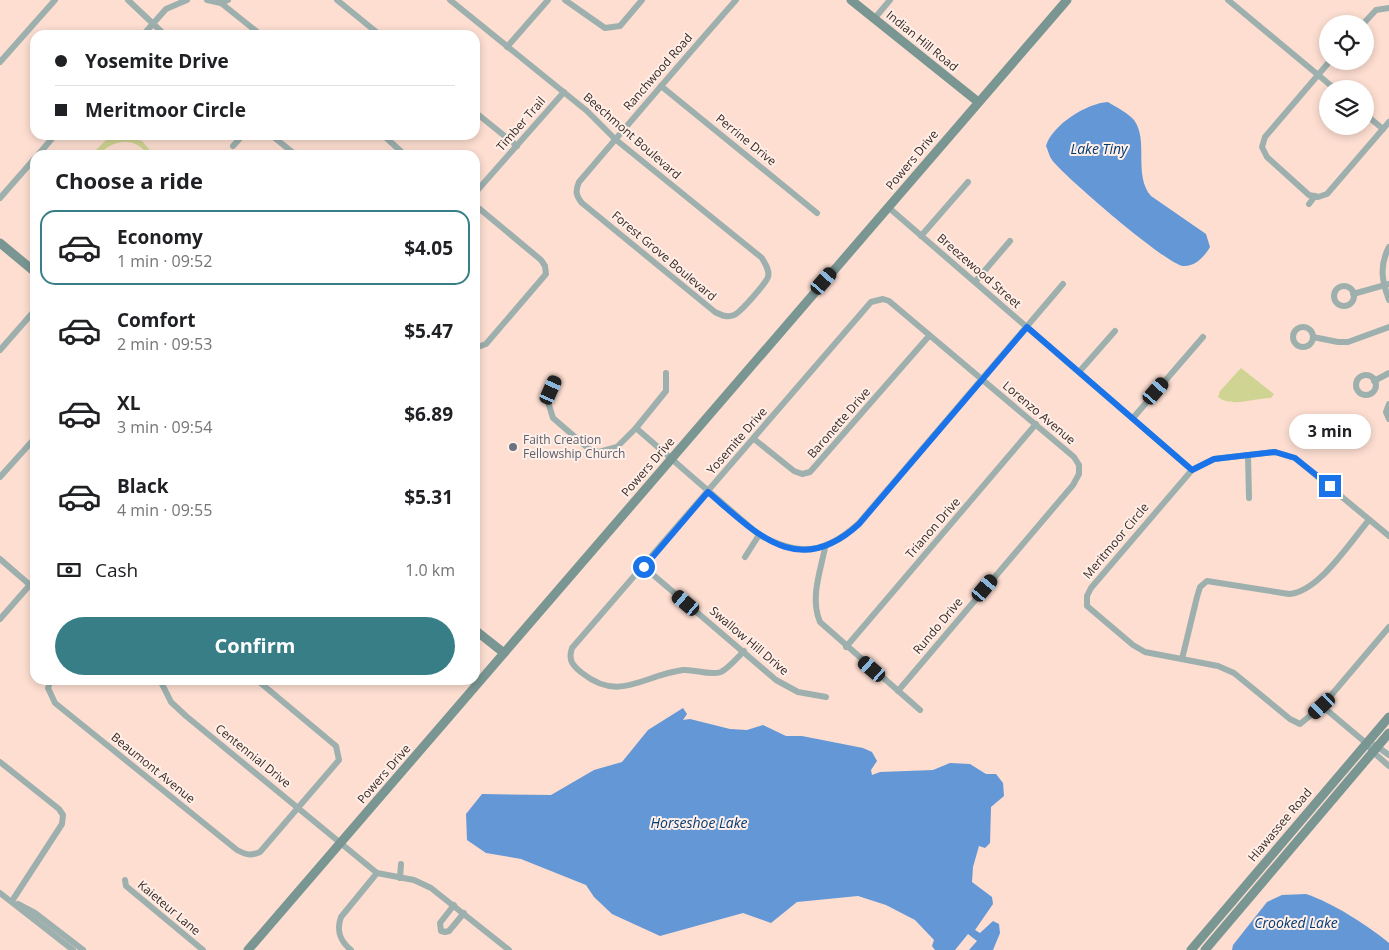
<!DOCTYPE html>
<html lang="en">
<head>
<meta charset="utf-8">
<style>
	:root { --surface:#fff; --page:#f6f6f6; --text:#202124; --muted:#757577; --line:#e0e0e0; --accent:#377e87 }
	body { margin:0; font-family:"Open Sans",sans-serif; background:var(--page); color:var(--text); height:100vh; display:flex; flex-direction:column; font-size:19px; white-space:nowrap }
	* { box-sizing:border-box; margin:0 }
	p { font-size:16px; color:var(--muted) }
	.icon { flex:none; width:28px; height:28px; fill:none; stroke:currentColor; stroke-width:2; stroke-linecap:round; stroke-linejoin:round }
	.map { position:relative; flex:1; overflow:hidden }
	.panel { position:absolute; left:30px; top:150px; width:450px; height:535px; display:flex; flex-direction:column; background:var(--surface); border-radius:15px; box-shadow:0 2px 8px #0003 }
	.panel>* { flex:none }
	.banner { position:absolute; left:30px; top:30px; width:450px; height:110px; border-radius:15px; box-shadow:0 2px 8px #0003; display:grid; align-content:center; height:110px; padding:0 25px; background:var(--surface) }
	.fabs { position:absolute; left:1319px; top:15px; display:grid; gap:10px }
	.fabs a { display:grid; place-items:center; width:55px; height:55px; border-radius:50%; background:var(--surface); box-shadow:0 2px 8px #0003; font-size:25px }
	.end { position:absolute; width:22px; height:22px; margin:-11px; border:6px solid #1a73e8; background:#fff; box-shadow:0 0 0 2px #fff }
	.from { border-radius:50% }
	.bubble { position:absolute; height:35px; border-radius:18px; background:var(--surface); box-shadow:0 2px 8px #0003; font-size:16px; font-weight:700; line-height:35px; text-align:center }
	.car { position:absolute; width:15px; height:30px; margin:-15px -8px; border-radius:6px; box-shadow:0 0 4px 1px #0007; background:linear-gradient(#222 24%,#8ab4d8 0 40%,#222 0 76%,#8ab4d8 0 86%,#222 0) }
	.banner b { display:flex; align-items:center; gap:18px; height:48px; font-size:19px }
	.banner b+b { border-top:1px solid var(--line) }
	.banner i { width:12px; height:12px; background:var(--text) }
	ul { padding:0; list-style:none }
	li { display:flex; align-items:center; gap:15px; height:75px; margin:0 10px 8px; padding:0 15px; border:2px solid transparent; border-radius:15px }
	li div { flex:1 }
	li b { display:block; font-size:19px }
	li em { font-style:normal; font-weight:700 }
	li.selected { border-color:var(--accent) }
	li>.icon { width:45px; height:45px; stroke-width:1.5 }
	h2 { padding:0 25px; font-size:22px; line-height:60px }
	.pay { display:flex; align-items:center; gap:12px; height:55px; padding:0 25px; font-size:19px }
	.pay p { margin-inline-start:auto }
	.action { display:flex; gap:10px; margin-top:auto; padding:10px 25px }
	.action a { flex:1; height:58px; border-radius:30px; background:var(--accent); color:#fff; font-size:20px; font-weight:700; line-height:58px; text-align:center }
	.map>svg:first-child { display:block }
	.green { fill:#cfd493 }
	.water { fill:#6397d6 }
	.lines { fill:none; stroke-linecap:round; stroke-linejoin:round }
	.street { stroke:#9db0ae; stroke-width:6 }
	.secondary { stroke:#799693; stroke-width:9 }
	.route { stroke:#1a73e8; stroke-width:6 }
	.worship-dot { fill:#6b7280; stroke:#ffefe8; stroke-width:2 }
	.labels { text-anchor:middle; stroke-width:4; stroke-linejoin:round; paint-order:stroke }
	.street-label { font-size:12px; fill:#382a23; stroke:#ffefe8 }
	.worship-label { font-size:12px; fill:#5b616d; stroke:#ffefe8; text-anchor:start }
	.water-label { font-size:14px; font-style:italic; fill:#023b74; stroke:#ffefe8 }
</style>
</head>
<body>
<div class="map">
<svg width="1389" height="950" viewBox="0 0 1389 950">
	<rect width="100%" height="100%" fill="#fdded1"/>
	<g class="green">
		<path d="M 121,136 L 142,141 L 154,155 L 148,155 C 135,136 113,139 99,155 L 91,155 L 106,140 Z"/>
		<path d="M 1241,368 L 1274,394 L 1271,398 C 1255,398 1231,408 1218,397 L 1220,391 Z"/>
	</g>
	<g class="water">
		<path d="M 1108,102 C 1116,107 1128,113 1134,120 C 1149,140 1133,175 1151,196 L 1206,234 L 1210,247 C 1205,256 1195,267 1183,266 C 1166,264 1065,177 1052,160 C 1049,156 1048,150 1046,146 C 1052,125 1087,103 1108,102 Z"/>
		<polygon points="683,708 687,714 683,720 690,719 730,729 747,730 763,725 786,736 802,736 863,748 872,752 877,761 871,770 872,775 880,772 933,770 950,763 970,764 986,774 996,774 1003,783 1004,796 991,807 990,843 985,848 979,846 973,867 972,882 992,897 993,904 975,930 980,933 993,921 999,924 1000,933 993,950 969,950 977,941 968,934 955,950 935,950 932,946 934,940 915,920 886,905 858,896 797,902 771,923 743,913 660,936 612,914 594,897 586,885 521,859 486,853 467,840 466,814 482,794 551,795 594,770 622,762 648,730"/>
		<path d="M 1306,894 C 1333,903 1367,925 1389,943 L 1389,950 L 1232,950 L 1233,945 L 1267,902 L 1282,895 Z"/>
	</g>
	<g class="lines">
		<g class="street">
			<polyline points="128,0 165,35"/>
			<polyline points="207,0 221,3 228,0"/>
			<polyline points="337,0 380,35"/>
			<path d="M 450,0 L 587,111 L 615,139 L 762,258 C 765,264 770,270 768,277 C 766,283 740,313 734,315 C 727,318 721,315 715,312 L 582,203 C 576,196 575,191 579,182 C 631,121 683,60 736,0"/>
			<polyline points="565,0 605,28 620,26 642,0"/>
			<polyline points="1228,0 1335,89"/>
			<polyline points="221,3 261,35"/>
			<polyline points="874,19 890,0"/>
			<polyline points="1363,24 1376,10 1389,8"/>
			<polyline points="143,35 166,9 187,0"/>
			<polyline points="507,47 548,0"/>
			<polyline points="1330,61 1265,137 1262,147 1267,157 1309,195 1318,197 1327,194 1389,122"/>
			<polyline points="0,62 55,0"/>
			<polyline points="661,86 817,213"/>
			<polyline points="475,112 517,146"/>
			<polyline points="1365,114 1383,129"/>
			<polyline points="271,135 296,155"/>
			<polyline points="383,135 405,155"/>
			<polyline points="233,146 243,135"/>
			<polyline points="38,155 55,135"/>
			<polyline points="475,193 564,92"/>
			<polyline points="0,198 35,158"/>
			<polyline points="1309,204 1315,196"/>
			<polyline points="475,205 541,260 545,266 546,274 486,344 475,348"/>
			<polyline points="888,207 1192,470"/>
			<polyline points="921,236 968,182"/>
			<path d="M 1389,247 C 1379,266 1382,281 1389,300"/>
			<polyline points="975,282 1010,241"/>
			<circle cx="1344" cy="296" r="10"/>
			<polyline points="1353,294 1389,284"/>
			<circle cx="1303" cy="337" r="10"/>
			<polyline points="1313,337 1338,342 1348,342 1389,327"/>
			<polyline points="0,350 35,310"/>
			<polyline points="1079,372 1115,331"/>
			<circle cx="1366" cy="385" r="10"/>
			<polyline points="555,381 548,402 553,418 589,449 599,452 617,447 636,428 666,391 666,373"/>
			<polyline points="1374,381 1389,373"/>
			<polyline points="1389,404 1386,412 1389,419"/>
			<polyline points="1133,418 1203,337"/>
			<path d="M 636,428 L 759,535 C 800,556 824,555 859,523 L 1063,284"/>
			<polyline points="754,439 794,471 802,474 810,472 929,336"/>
			<polyline points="1248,455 1249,498"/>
			<polyline points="0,477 35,438"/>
			<polyline points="1389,536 1295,458 1275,452 1214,459 1192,470 1091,588 1087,596 1087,606 1133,645 1145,652 1218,666 1234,673 1290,719 1300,724 1322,706 1389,627"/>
			<path d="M 825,548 C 820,572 810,599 820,622 L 920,710"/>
			<polyline points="745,557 759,535"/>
			<polyline points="0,559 30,585"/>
			<polyline points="644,567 776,680 798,692 826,697"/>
			<polyline points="0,619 35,579"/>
			<polyline points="846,647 1036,424"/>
			<path d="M 744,651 C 737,658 729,668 721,672 C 709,676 695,669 683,670 C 643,675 620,703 582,673 C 572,665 568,660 572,648 L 871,302 L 883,299 L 889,301 L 1074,457 L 1079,465 L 1079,474 L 1073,485 L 898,691"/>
			<path d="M 1182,659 L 1197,597 L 1200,587 L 1207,581 L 1289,594 C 1319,592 1350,542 1369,520"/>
			<path d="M 51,680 L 48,688 L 55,703 L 237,850 C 246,855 251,856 260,852 L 339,760 L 336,746 L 257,680"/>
			<polyline points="160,680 171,702 186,716 377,873 414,880 431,888 509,950"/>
			<polyline points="1322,706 1366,743 1373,752 1389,766"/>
			<polyline points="1375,745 1389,755"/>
			<polyline points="0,762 59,809 63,815 62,824 12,901"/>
			<polyline points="400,878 401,864"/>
			<polyline points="125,880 126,886 203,950"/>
			<polyline points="0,893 73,950"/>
			<polyline points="18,904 35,913 83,950"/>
			<polyline points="454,905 440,923 441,931 445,932 449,931 464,913"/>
			<path d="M 351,950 C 340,941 336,931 341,917 L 377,873"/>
		</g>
		<g class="secondary">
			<polyline points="851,0 977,101"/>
			<polyline points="0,243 35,272"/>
			<polyline points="475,630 504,653"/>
			<polyline points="248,950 1067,0"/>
			<polyline points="1191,950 1389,717"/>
			<polyline points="1205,950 1389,733"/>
		</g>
	</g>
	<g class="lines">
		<path class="route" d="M 644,567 L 708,492 C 757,534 798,580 859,524 L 1027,327 L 1192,470 L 1214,459 L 1275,452 L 1295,458 L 1330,486"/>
	</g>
	<circle class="worship-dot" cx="513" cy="447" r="5"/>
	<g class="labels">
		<g class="street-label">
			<text transform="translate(922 41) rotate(39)" y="4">Indian Hill Road</text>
			<text transform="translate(658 72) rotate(-49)" y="4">Ranchwood Road</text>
			<text transform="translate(521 124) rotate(-49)" y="4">Timber Trail</text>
			<text transform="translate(632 136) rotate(41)" y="4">Beechmont Boulevard</text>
			<text transform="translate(746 140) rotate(39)" y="4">Perrine Drive</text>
			<text transform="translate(912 160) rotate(-50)" y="4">Powers Drive</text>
			<text transform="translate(664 256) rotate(40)" y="4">Forest Grove Boulevard</text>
			<text transform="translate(979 271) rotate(41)" y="4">Breezewood Street</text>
			<text transform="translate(1039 413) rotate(40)" y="4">Lorenzo Avenue</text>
			<text transform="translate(839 423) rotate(-49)" y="4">Baronette Drive</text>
			<text transform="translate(737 441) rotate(-49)" y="4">Yosemite Drive</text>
			<text transform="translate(648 467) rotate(-49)" y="4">Powers Drive</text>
			<text transform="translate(933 528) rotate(-49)" y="4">Trianon Drive</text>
			<text transform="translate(1116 541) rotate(-50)" y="4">Meritmoor Circle</text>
			<text transform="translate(938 626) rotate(-50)" y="4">Rundo Drive</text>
			<text transform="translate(749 641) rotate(40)" y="4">Swallow Hill Drive</text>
			<text transform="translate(253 756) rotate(39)" y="4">Centennial Drive</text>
			<text transform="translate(153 768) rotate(39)" y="4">Beaumont Avenue</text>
			<text transform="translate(384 774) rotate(-49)" y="4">Powers Drive</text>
			<text transform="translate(1280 825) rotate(-50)" y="4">Hiawassee Road</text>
			<text transform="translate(169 908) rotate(40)" y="4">Kaieteur Lane</text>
		</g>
		<g class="worship-label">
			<text x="523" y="444">Faith Creation<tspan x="523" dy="14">Fellowship Church</tspan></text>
		</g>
		<g class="water-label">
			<text x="1099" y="154">Lake Tiny</text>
			<text x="699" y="828">Horseshoe Lake</text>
			<text x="1296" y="928">Crooked Lake</text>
		</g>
	</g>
</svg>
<div class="fabs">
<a><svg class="icon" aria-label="locate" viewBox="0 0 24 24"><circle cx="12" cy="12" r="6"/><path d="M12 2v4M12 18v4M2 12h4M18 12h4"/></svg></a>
<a><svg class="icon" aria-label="layers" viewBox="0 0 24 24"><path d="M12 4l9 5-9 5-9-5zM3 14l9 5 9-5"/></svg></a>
</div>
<i class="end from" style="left:644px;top:567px"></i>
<i class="end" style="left:1330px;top:486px"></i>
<div class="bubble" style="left:1289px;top:414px;width:82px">3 min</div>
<i class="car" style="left:824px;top:281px;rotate:41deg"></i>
<i class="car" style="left:551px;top:390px;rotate:24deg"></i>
<i class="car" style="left:1156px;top:391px;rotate:41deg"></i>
<i class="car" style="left:985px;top:588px;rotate:40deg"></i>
<i class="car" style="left:686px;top:603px;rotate:310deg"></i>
<i class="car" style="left:872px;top:669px;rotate:311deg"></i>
<i class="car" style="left:1322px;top:706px;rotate:227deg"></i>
<div class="banner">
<b><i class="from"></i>Yosemite Drive</b>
<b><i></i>Meritmoor Circle</b>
</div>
<section class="panel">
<h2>Choose a ride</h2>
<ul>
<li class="selected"><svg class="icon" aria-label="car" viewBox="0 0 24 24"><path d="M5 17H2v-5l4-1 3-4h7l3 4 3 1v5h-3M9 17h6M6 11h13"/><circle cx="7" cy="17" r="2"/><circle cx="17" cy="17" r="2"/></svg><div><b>Economy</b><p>1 min · 09:52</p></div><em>$4.05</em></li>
<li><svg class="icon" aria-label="car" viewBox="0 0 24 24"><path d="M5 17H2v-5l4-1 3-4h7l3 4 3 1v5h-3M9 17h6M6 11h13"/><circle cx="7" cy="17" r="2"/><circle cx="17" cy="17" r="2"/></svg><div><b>Comfort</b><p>2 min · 09:53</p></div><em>$5.47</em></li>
<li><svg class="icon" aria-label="car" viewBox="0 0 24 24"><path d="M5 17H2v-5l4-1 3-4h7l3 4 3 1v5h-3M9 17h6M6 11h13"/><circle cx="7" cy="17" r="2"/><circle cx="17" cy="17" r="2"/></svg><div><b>XL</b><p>3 min · 09:54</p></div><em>$6.89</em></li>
<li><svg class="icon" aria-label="car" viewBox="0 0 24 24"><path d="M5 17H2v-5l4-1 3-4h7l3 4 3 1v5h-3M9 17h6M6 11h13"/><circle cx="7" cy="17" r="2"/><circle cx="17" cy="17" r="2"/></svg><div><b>Black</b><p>4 min · 09:55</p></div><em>$5.31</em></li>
</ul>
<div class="pay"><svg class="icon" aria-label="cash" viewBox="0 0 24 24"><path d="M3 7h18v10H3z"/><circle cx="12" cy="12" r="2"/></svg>Cash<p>1.0 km</p></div>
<div class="action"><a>Confirm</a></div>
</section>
</div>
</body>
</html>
